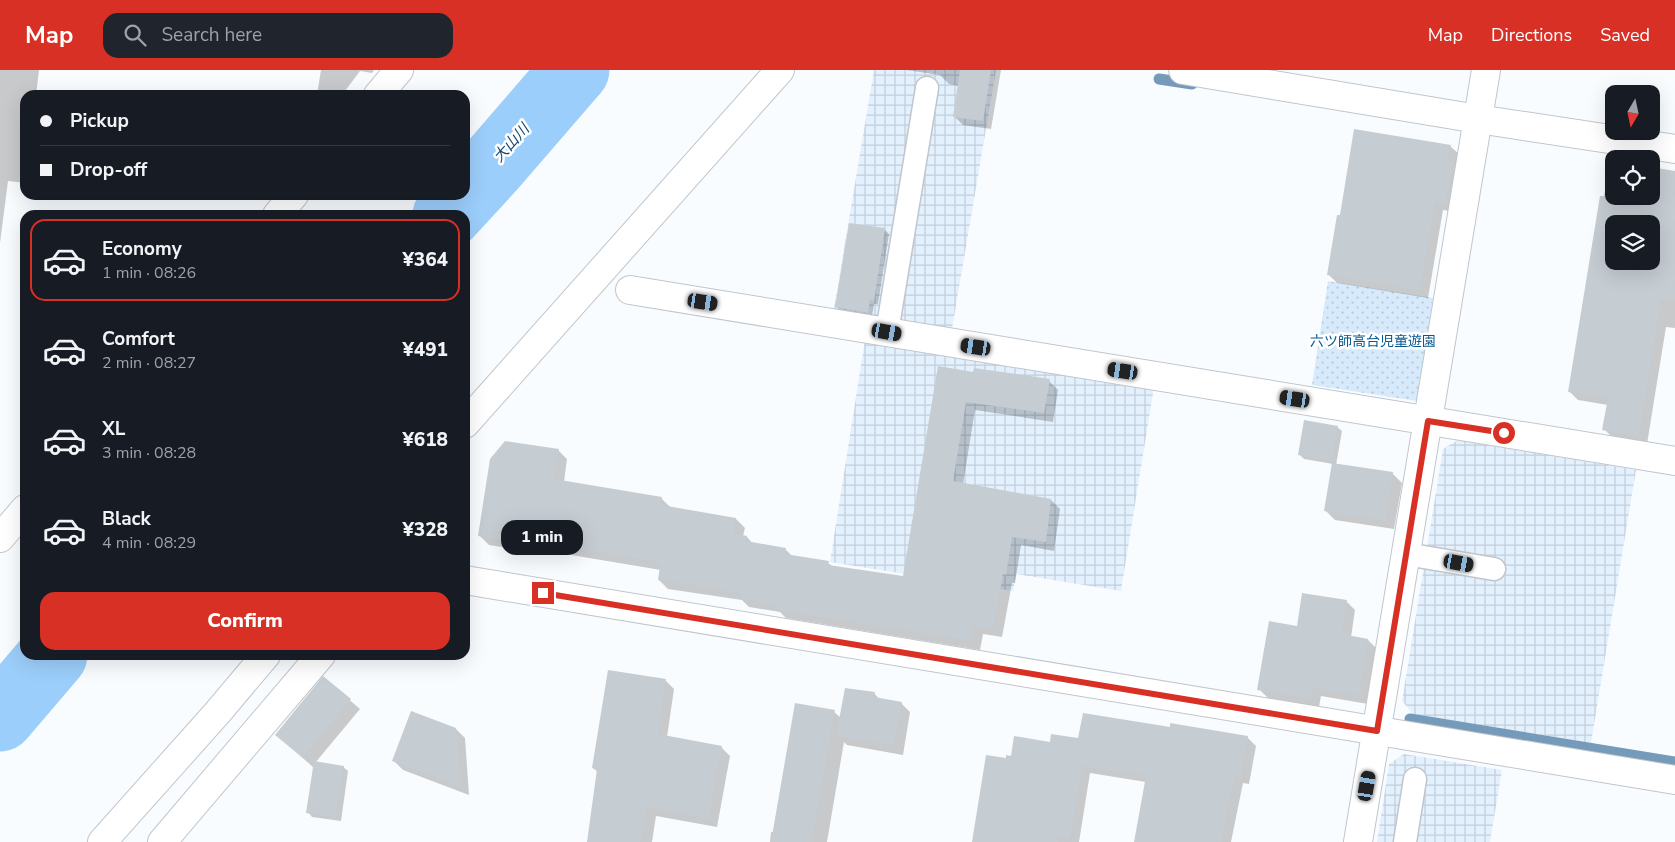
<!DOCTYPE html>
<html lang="en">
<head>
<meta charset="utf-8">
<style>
	:root { --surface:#171b24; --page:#20242c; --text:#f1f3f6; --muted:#9ea1a6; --line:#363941; --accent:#d93025 }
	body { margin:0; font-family:"Nunito Sans","Noto Sans JP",sans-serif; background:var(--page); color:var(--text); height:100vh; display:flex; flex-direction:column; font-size:19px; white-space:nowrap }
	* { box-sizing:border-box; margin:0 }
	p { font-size:16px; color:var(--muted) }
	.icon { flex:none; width:28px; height:28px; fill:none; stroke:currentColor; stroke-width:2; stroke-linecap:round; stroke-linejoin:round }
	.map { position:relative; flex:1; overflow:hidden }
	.panel { position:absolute; left:20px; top:140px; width:450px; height:450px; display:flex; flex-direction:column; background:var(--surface); border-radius:15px; box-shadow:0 5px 20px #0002 }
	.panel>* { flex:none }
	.guide { position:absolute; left:20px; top:20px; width:450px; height:110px; border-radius:15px; box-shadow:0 5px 20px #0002; display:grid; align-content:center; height:110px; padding:0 20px; background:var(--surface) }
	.needle { width:32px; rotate:189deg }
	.controls { position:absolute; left:1605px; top:15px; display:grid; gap:10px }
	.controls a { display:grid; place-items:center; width:55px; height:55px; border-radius:10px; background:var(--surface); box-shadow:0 5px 20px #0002; font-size:25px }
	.end { position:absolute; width:22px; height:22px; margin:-11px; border:6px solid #d93025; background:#fff; box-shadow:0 0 0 2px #fff }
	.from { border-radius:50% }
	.bubble { position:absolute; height:35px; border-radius:15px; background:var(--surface); box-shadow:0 5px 20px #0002; font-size:16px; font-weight:800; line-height:35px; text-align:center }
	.car { position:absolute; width:15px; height:30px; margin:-15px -8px; border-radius:6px; box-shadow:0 0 4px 1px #0007; background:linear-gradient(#222 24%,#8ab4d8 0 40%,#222 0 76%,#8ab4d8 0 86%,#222 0) }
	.guide b { display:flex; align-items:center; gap:18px; height:48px; font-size:19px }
	.guide b+b { border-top:1px solid var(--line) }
	.guide i { width:12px; height:12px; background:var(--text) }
	ul { padding:9px 0 0; list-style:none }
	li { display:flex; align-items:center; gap:15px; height:82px; margin:0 10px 8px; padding:0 10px; border:2px solid transparent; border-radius:15px }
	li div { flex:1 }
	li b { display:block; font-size:19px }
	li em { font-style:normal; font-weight:800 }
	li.current { border-color:var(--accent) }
	li>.icon { width:45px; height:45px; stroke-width:1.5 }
	.primary-button { display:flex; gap:10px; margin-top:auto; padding:10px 20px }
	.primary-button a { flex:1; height:58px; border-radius:15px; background:var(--accent); color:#fff; font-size:20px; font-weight:800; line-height:58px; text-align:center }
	header { display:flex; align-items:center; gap:30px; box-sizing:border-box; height:70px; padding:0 25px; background:var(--accent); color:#fff }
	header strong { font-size:24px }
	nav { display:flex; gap:28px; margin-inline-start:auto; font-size:18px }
	.search { width:350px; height:45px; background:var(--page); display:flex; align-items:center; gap:12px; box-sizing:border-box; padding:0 18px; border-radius:15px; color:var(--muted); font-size:19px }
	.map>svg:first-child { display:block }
	.industrial { fill:url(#industrial-grid) }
	.park { fill:url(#park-dots) }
	.shadow { fill:#0003; fill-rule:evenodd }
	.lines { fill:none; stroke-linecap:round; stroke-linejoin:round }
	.stream { stroke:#769aba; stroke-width:11 }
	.river { stroke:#9ccefb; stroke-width:69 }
	.building { fill:#c5ccd2; fill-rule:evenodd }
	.lane-casing { stroke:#c0c6cd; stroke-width:25 }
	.street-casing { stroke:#c0c6cd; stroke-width:30 }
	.lane { stroke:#fff; stroke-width:22 }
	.street { stroke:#fff; stroke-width:28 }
	.route { stroke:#d93025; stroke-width:6 }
	.labels { text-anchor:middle; stroke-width:5; stroke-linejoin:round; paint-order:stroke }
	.park-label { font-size:14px; fill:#09598f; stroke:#fff }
	.water-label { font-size:15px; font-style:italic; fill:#134a74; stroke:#fff }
</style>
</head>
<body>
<header>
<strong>Map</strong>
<div class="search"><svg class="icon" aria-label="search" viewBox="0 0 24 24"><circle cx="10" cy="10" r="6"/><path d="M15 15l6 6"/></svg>Search here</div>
<nav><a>Map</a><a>Directions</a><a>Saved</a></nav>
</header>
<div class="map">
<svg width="1675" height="772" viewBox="0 0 1675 772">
	<defs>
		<pattern id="industrial-grid" width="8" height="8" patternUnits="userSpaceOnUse" patternTransform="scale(1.25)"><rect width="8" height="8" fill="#e3f0fd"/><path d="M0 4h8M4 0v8" fill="none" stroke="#c2ced9"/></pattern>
		<pattern id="park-dots" width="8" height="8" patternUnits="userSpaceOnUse" patternTransform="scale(1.25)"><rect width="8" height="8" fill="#d6eafb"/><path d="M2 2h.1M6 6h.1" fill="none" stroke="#b7c8d7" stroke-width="1.8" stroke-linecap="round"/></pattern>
	</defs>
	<rect width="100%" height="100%" fill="#f9fcfe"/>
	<g class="industrial">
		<polygon points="874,0 996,0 952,259 834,239"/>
		<polygon points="865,270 1154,317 1121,521 1016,504 1013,521 830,492"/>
		<polygon points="1458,370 1636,400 1591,673 1413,644 1402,631 1443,379"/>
		<polygon points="1404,684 1502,700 1490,772 1377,772 1389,694"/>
	</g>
	<polygon class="park" points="1328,211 1433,228 1417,331 1312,315"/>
	<g class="shadow">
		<polygon points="0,0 39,0 36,25 25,25 25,113 8,111 0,173"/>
		<polygon points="321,0 374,0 372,3 360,1 342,25 317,25"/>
		<polygon points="906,0 1001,0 991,59 963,55 954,46 959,16 949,14 940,5"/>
		<polygon points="1450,76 1459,84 1455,142 1443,140 1428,228 1337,213 1329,205 1341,147"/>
		<path d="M 1675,102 L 1675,258 L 1666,257 L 1647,374 L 1612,367 L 1604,359 L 1608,335 L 1578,330 L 1570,322 L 1614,126 L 1651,126 ZM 1614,154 L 1651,154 L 1651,191 L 1614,191 Z"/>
		<polygon points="885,160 889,164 878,234 874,234 872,246 841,241 836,237"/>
		<polygon points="974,304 1049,311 1058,320 1053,352 975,340 963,414 1051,430 1060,439 1054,481 1021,475 1015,513 1012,513 1002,567 983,564 980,580 786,548 780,542 749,537 742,530 668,519 659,510 661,500 553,482 552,485 489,475 480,466 558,380 567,389 564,412 661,428 671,438 736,449 745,458 743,466 747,467 753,474 785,479 793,487 828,493 832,496 904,508"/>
		<polygon points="1337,357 1342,361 1336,395 1393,404 1402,413 1394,459 1335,450 1326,441 1333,394 1304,389 1300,385"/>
		<polygon points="1347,532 1355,540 1351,567 1368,570 1377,579 1368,634 1321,626 1319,637 1268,628 1259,619 1298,557"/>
		<polygon points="324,608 360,639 315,693 343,697 348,701 341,751 312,747 308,742 314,698 277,665"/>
		<polygon points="665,610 674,619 667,667 721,677 730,686 717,757 656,746 652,772 591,772 598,702 593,698"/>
		<polygon points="874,623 880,630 901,633 910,642 903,685 847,675 844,672 827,772 770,772 771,762 774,762 834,642 841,648"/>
		<polygon points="1171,658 1247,667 1256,676 1249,714 1243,713 1231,772 1135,772 1146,712 1090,703 1079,772 975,772 1007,690 1051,673"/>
		<polygon points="456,659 465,668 469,725 403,700 394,691"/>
	</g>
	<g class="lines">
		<g class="stream">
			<polyline points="1159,9 1192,14"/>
			<polyline points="1410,649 1675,692"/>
		</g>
		<g class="river">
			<polyline points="447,145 492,96 575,0"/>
			<polyline points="0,647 53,585"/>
		</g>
	</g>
	<g class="building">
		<polygon points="960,0 991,0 983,51 953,47"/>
		<polygon points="1354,59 1451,75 1448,90 1453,91 1446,134 1435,132 1420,221 1327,205 1337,145 1340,145"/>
		<path d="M 1611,90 L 1614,90 L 1614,126 L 1651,126 L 1651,97 L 1675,101 L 1675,231 L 1661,229 L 1639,367 L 1602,360 L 1608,328 L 1568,322 L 1600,126 L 1604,126 ZM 1614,154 L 1651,154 L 1651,191 L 1614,191 Z"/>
		<polygon points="849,153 885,158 874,231 870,230 868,243 835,237"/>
		<polygon points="938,296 973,302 974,298 1050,309 1044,343 966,332 953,411 1051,429 1046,472 1012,467 1006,505 1003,504 993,559 974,556 971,571 776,540 776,535 739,529 740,523 658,510 660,496 655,495 656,492 544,473 544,477 478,466 490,389 505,371 559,379 554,409 662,427 661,435 736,448 734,463 747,466 746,471 786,478 785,484 829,491 828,495 903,506"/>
		<polygon points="1304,350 1338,356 1332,391 1298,385"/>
		<polygon points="1332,393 1393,402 1386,451 1324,441"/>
		<polygon points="1302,523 1347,530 1342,564 1368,569 1359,626 1313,618 1311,629 1257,620 1269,551 1297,556"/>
		<polygon points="608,600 666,609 658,664 722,676 709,749 647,737 641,772 587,772 597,699 592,698"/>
		<polygon points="323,606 351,629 303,688 275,665"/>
		<polygon points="845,618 875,622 874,627 902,632 894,676 836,666"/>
		<polygon points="795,633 835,640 812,772 771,772"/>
		<polygon points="411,641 456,658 461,717 392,691"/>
		<polygon points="1083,643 1170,657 1170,653 1248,666 1241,707 1235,706 1233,720 1231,719 1222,772 1134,772 1146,706 1082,696 1070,769 1059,767 1058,772 972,772 986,685 1006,688 1006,685 1011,686 1014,666 1050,672 1051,664 1078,668"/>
		<polygon points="314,691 344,696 336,747 306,743"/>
	</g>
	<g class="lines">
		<g class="lane-casing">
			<g id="lane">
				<polyline points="887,262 927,18"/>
				<polyline points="1406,484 1494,499"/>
				<polyline points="1405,772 1415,709"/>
			</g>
		</g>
		<g class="street-casing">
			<g id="street">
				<polyline points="1183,0 1478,49 1675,79"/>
				<polyline points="378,25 399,0"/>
				<polyline points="277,145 294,125"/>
				<polyline points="630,220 1675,391"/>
				<polyline points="465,354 780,0"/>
				<polyline points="0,468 25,439"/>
				<polyline points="465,510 1675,710"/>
				<polyline points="102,772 218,642 266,585"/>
				<polyline points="162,772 321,585"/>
				<polyline points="1358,772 1486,0"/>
			</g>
		</g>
		<use href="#lane" class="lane"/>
		<use href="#street" class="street"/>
	</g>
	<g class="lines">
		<polyline class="route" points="543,523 1377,661 1428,351 1504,363"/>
	</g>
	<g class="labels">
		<g class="park-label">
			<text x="1373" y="276">六ツ師高台児童遊園</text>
		</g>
		<g class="water-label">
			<text transform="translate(511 73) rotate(-48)" y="5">大山川</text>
		</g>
	</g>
</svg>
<div class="controls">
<a><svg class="needle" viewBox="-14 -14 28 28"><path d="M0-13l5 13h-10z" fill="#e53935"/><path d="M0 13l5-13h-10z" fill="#9ea1a6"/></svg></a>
<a><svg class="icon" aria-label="locate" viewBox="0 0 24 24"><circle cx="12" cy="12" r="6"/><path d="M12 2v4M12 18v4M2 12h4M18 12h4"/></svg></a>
<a><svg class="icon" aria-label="layers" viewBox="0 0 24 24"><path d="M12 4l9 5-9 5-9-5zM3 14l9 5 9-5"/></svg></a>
</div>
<i class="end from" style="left:1504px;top:363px"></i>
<i class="end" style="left:543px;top:523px"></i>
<div class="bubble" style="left:501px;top:450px;width:82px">1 min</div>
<i class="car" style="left:703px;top:232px;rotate:99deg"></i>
<i class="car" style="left:887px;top:262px;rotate:100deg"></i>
<i class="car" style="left:976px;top:277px;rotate:279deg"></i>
<i class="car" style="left:1123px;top:301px;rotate:279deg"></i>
<i class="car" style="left:1295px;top:329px;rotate:279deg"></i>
<i class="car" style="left:1459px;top:493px;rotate:100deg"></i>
<i class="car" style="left:1367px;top:716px;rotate:10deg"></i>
<div class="guide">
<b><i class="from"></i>Pickup</b>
<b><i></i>Drop-off</b>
</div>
<section class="panel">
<ul>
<li class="current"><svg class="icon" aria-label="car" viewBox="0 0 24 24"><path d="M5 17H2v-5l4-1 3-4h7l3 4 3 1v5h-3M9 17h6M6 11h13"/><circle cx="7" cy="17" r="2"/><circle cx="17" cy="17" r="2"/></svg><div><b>Economy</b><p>1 min · 08:26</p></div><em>¥364</em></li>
<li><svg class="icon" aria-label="car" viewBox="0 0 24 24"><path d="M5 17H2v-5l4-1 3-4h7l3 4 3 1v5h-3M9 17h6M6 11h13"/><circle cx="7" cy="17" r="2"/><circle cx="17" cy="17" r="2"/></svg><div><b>Comfort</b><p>2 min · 08:27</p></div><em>¥491</em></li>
<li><svg class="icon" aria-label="car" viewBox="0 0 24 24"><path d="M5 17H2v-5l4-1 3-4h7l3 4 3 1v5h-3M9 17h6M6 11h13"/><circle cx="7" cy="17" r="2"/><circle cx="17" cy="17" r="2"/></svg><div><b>XL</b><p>3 min · 08:28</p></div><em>¥618</em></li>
<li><svg class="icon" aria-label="car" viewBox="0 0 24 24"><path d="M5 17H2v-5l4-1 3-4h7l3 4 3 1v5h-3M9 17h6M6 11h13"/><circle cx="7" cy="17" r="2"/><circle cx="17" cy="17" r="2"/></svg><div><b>Black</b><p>4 min · 08:29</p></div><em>¥328</em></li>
</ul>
<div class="primary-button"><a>Confirm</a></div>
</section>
</div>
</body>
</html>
